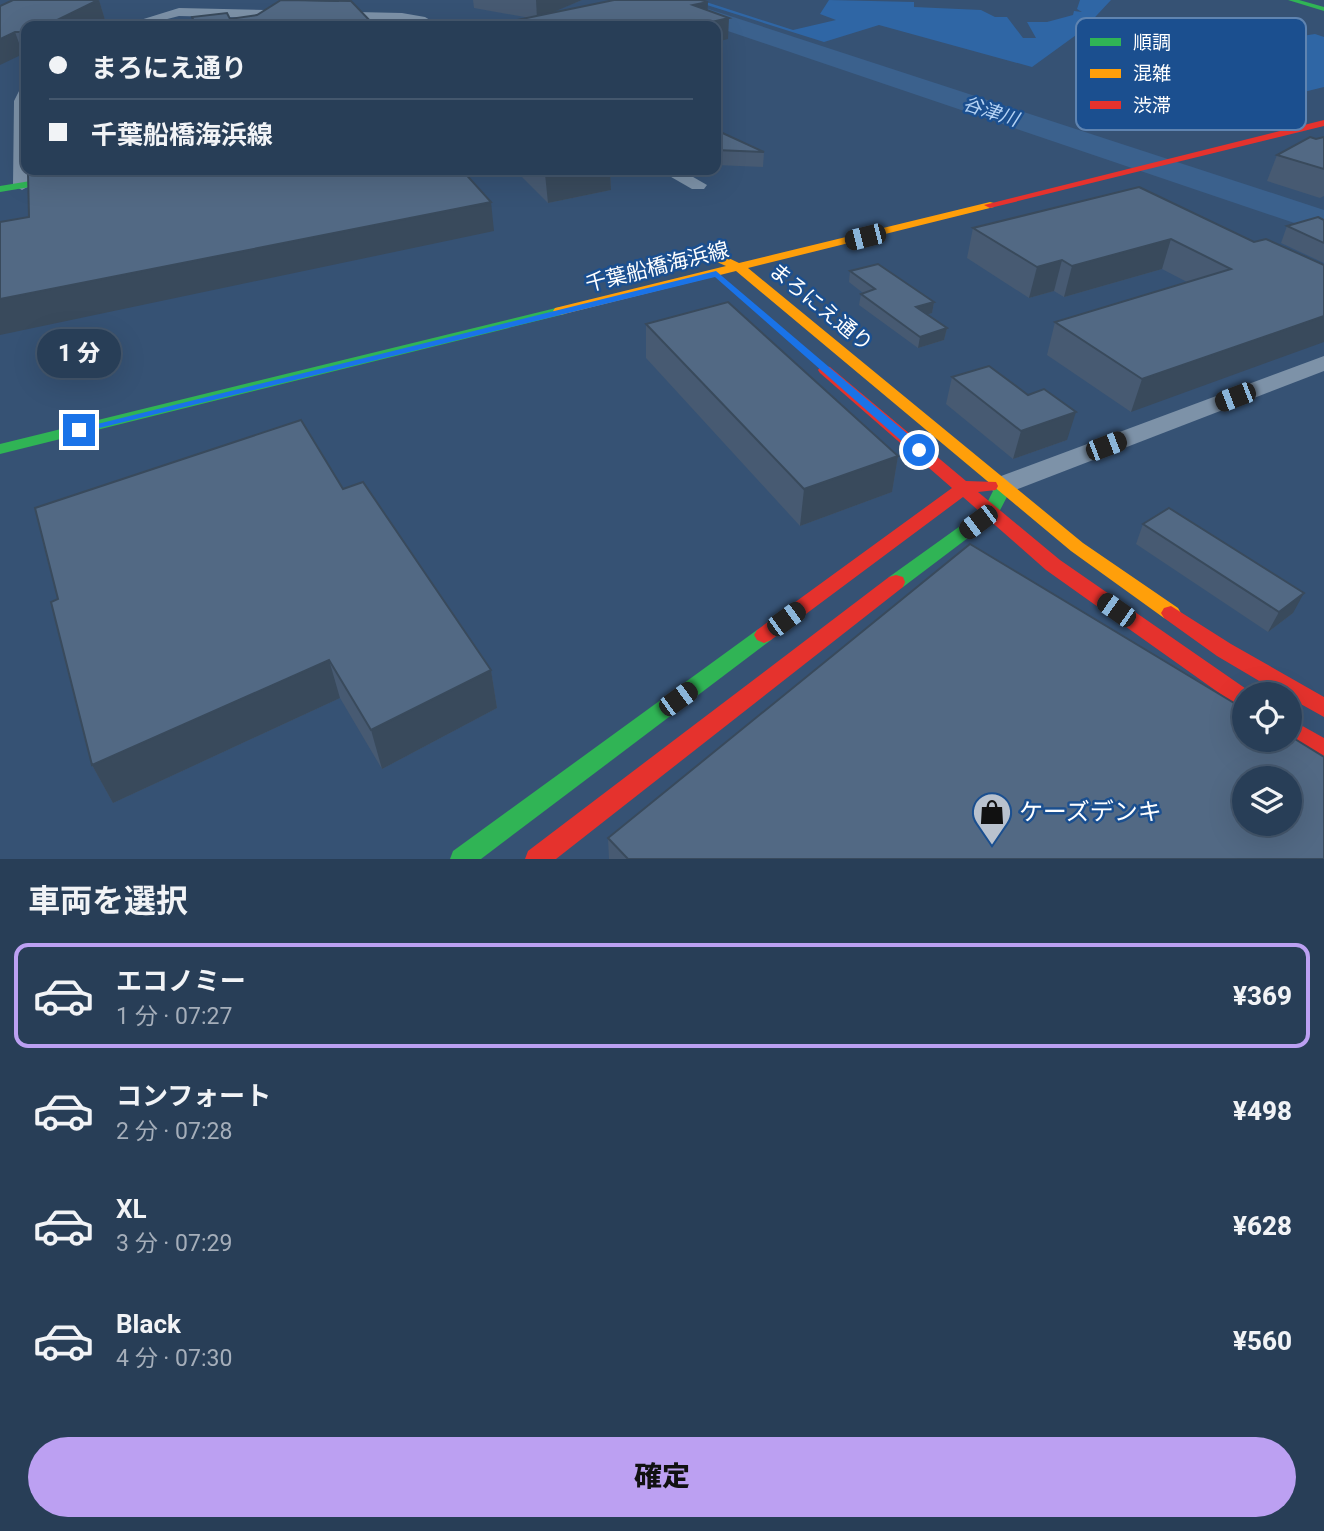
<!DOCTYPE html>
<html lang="ja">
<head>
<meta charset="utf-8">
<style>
	:root { --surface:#283e57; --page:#344961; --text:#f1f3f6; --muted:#a5aeba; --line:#44576d; --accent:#bca0f2 }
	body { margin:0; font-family:Roboto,"Noto Sans JP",sans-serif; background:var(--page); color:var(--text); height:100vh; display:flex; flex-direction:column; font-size:26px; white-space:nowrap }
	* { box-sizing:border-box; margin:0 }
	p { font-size:23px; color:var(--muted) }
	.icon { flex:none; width:38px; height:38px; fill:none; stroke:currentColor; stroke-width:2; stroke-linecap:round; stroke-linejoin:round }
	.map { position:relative; height:859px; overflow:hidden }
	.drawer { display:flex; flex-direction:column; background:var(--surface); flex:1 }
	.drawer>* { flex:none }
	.guide { position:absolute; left:21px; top:21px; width:700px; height:154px; border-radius:14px; box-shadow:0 7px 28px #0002,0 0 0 2px var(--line); display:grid; align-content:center; height:154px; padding:0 28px; background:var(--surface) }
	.controls { position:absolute; left:1232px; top:682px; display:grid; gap:14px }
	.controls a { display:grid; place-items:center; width:70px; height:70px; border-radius:50%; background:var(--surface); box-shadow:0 7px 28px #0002,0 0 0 2px var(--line); font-size:35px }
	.end { position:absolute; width:32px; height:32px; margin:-16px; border:9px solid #1a73e8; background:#fff; box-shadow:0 0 0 4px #fff }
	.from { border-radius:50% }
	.bubble { position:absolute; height:49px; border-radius:24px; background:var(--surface); box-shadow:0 7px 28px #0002,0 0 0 2px var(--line); font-size:23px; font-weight:800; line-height:49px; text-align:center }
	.car { position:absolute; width:21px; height:42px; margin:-21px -10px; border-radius:9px; box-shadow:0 0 5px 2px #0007; background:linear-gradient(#222 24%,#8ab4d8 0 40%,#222 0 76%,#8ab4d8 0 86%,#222 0) }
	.guide b { display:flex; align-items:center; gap:24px; height:66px; font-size:26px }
	.guide b+b { border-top:2px solid var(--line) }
	.guide i { width:18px; height:18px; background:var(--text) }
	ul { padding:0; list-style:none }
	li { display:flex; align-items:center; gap:21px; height:105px; margin:0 14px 10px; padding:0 14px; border:4px solid transparent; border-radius:14px }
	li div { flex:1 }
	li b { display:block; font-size:26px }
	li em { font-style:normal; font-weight:800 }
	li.selected { border-color:var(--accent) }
	li>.icon { width:63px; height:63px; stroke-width:1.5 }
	h2 { padding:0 28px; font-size:32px; line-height:84px }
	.primary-button { display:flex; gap:14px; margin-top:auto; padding:14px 28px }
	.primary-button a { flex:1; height:80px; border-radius:42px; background:var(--accent); color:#111; font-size:28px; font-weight:800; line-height:80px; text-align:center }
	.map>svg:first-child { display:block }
	.green { fill:#2f66a5 }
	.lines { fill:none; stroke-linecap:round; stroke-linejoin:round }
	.river { fill:#3b618d; fill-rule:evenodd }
	.street { fill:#7d92a8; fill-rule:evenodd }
	.fast { fill:#30b455; fill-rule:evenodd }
	.slow { fill:#ff9f0a; fill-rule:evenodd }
	.jam { fill:#e5322d; fill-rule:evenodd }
	.wall { fill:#475a72 }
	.shaded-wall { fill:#394a5c }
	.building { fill:#526984; stroke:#394a5c; stroke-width:2; fill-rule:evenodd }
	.route { fill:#1a73e8 }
	.labels { text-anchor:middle; stroke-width:5; stroke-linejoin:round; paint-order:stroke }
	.far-water-label { font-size:19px; font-style:italic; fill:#b5d3f5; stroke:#1b4f8f }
	.street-label { font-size:21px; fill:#fff; stroke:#1b4f8f }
	.near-poi-label { font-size:24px; fill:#fff; stroke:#1b4f8f; text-anchor:start }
	.key { fill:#1b4f8f; stroke:#5f84b1; stroke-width:2 }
	.key-label { font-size:19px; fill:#fff }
</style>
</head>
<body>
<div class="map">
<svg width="1324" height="859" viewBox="0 0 1324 859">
	<rect width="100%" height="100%" fill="#365274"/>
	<g class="green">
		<polygon points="691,0 700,0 793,30 836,20 820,14 829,0 914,2 914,7 981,10 995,17 1007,17 1023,38 1036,38 1027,22 1047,22 1073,15 1074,11 1082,12 1077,9 1080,0 1111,0 1083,30 1032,67 879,25 824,42"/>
		<polygon points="1272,18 1282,27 1270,46 1290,42 1289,38 1315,34 1324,37 1324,87 1250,105 1177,79 1153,98 1198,115 1236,109 1202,118 1145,98 1167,71 1198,75 1233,24 1250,28 1269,26 1256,20"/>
	</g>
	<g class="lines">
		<polygon class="river" points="648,0 681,0 1324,210 1324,233 651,5"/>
		<g class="street">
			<polygon points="179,8 402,13 425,17 440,26 402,21 179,16 140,26 121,26"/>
			<polygon points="26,86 26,170 31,170 31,185 22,190 13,185 14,101 21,87"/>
			<polygon points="659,170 681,170 707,185 704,189 692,189"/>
			<polygon points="1324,356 1324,371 1013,491 1003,494 993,491 989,485 993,479"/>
		</g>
		<g class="fast">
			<polygon points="1288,0 1299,0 1324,7 1324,11"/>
			<polygon points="97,170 119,170 114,173 0,192 0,186"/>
			<polygon points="560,307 565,308 565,314 0,454 0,444"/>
			<polygon points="1001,485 1010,491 997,516 903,587 896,589 889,587 887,582 889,577 984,509 995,487"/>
			<polygon points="764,627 771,630 774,635 771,640 481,859 450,859 453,851 757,630"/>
		</g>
		<polygon class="slow" points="990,202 994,203 994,207 748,268 1083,543 1178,608 1181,613 1178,618 1171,620 1164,618 1071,551 736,271 560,315 553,311 555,308 726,266 710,259 710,253 718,253 739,263"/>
		<g class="jam">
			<polygon points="1324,120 1324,126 990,208 984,205"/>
			<polygon points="825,366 830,367 966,481 996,482 998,486 996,490 978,492 1060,560 1252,693 1252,695 1244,695 1244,708 1236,705 1046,570 963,497 771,640 764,643 757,640 754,635 757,630 952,488 820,373 818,370 820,367"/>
			<polygon points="896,575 903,577 905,582 903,587 556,859 525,859 528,851 889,577"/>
			<polygon points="1171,606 1231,644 1324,697 1324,717 1290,698 1290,695 1283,695 1217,656 1164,618 1161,613 1164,608"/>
			<polygon points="1290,719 1324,738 1324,758 1290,739"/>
		</g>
	</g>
	<g class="wall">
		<polygon points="99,0 105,20 26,26 26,54 23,54 0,6"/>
		<polygon points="473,0 582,0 550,13 708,10 728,39 716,26 517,26 517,20 530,18 474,8"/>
		<polygon points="716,130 764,152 763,167 716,165"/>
		<polygon points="1324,137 1324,196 1320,198 1267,181 1277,155 1316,139"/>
		<polygon points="515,170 610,170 611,190 548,203"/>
		<polygon points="1324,220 1324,263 1281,243 1287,226"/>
		<polygon points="973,228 1254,242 1131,412 1047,355 1055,322 1187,282 1162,269 1064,297 1054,291 1029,298 967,258"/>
		<polygon points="850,271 934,302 932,313 927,315 947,328 944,340 918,348 859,305 861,294 863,293 849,282"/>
		<polygon points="646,324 898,456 892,492 800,526 646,358"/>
		<polygon points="952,377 1028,395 1067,440 1013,459 946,404"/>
		<polygon points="343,489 491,670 497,708 382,769 340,698 113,803 92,765"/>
		<polygon points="1143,524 1293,613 1268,632 1136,544"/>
		<polygon points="608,838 1324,859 609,859"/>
	</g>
	<g class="shaded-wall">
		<polygon points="99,0 105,20 93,26 45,26"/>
		<polygon points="536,0 582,0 537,19"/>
		<polygon points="708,2 707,23 693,5"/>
		<polygon points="729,18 728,39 716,42 716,26 694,26"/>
		<polygon points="15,32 23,54 0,65 0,39"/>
		<polygon points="569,170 610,170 611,190 548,203 545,174"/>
		<polygon points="491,202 494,231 0,335 0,299"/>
		<polygon points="1171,239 1162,269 1064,297 1072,266"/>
		<polygon points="1062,260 1054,291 1029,298 1037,267"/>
		<polygon points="934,302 932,313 914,319 916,307"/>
		<polygon points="1324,316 1324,342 1131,412 1142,379"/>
		<polygon points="947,328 944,340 918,348 920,337"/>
		<polygon points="1076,412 1067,440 1013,459 1021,431"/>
		<polygon points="898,456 892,492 800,526 804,489"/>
		<polygon points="1304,593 1293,613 1268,632 1279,612"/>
		<polygon points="329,660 340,698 113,803 92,765"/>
		<polygon points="491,670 497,708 382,769 371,730"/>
	</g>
	<g class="building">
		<polygon points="13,0 98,0 45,26 26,26 26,32 15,32 0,39 0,6"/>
		<polygon points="281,0 351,1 375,26 196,26 192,17 227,13 230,19 257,15"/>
		<polygon points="306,0 338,0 338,1"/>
		<polygon points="614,0 701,0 708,2 693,5 729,18 694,26 617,26 611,24 600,26 532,26 517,20"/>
		<polygon points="716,130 764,152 716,150"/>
		<polygon points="1310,137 1316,139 1324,137 1324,169 1277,155"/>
		<polygon points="48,170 462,170 491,202 0,299 0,222 29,217 28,173"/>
		<polygon points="541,170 569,170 545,174"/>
		<polygon points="1139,187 1254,242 1266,239 1324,265 1324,316 1142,379 1055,322 1231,269 1171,239 1072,266 1062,260 1037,267 973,228"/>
		<polygon points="1318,217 1324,220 1324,243 1287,226"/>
		<polygon points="878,264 934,302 916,307 947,328 920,337 861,294 875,289 850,271"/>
		<polygon points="728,302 898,456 804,489 646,324"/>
		<polygon points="989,366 1028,395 1044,389 1076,412 1021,431 952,377"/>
		<polygon points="301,420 343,489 363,482 491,670 371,730 329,660 92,765 51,602 58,599 35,508"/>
		<polygon points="1169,508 1304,593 1279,612 1143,524"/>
		<path d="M 970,544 L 1244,709 L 1244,740 L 1290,740 L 1290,736 L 1324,757 L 1324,859 L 628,859 L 608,838 ZM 1244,779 L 1290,779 L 1290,824 L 1244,824 Z"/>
	</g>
	<polygon class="route" points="716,271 923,447 923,452 914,452 715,277 79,433 73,430"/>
	<defs>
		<g id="shop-pin" transform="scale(2.0125)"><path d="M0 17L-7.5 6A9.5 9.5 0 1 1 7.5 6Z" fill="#b9c2ce" stroke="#1b4f8f"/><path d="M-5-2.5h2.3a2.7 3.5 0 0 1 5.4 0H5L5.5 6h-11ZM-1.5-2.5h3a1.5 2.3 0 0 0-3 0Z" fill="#111"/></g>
	</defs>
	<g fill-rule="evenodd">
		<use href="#shop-pin" x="992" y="812"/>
	</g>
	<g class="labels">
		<g class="far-water-label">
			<text transform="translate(991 111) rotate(18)" y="7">谷津川</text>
		</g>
		<g class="street-label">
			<text transform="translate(657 267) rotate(-14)" y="7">千葉船橋海浜線</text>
			<text transform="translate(821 307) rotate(39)" y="7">まろにえ通り</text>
		</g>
		<g class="near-poi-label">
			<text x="1019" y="820">ケーズデンキ</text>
		</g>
	</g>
	<rect x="1076" y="18" width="230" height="112" rx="10" class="key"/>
	<rect x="1090" y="38" width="31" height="8" fill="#30b455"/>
	<rect x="1090" y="69" width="31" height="9" fill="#ff9f0a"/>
	<rect x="1090" y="101" width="31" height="8" fill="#e5322d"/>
	<g class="key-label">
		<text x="1133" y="49">順調</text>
		<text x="1133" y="80">混雑</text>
		<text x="1133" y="112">渋滞</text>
	</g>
</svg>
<div class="controls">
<a><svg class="icon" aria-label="locate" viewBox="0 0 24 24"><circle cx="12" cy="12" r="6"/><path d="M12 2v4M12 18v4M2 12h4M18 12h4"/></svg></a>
<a><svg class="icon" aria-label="layers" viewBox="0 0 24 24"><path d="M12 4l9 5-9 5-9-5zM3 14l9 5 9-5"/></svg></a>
</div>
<i class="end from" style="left:919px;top:450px"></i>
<i class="end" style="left:79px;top:430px"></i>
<div class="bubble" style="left:37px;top:329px;width:84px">1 分</div>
<i class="car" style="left:865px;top:237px;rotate:256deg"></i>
<i class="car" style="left:1235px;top:397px;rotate:249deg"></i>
<i class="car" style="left:1106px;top:446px;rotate:69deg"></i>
<i class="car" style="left:978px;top:522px;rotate:233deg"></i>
<i class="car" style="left:1116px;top:610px;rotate:305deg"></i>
<i class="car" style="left:786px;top:619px;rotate:54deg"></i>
<i class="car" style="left:678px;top:699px;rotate:54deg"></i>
<div class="guide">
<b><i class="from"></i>まろにえ通り</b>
<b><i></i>千葉船橋海浜線</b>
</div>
</div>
<section class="drawer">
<h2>車両を選択</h2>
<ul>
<li class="selected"><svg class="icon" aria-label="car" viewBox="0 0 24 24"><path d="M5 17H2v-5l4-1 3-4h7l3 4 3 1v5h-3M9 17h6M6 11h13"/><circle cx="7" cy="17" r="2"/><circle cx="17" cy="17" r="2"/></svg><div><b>エコノミー</b><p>1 分 · 07:27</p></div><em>¥369</em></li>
<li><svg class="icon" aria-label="car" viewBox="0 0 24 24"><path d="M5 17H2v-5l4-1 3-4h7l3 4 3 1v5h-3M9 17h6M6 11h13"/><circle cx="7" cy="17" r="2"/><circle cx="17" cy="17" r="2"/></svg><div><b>コンフォート</b><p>2 分 · 07:28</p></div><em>¥498</em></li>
<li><svg class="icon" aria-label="car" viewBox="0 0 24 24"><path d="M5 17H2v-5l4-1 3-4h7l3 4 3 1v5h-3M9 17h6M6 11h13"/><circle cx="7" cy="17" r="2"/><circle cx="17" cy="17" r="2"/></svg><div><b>XL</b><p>3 分 · 07:29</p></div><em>¥628</em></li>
<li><svg class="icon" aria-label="car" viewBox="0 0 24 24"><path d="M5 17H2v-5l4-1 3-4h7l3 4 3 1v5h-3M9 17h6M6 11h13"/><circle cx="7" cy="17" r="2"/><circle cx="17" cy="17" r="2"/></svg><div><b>Black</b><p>4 分 · 07:30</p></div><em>¥560</em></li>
</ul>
<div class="primary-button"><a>確定</a></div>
</section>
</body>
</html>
